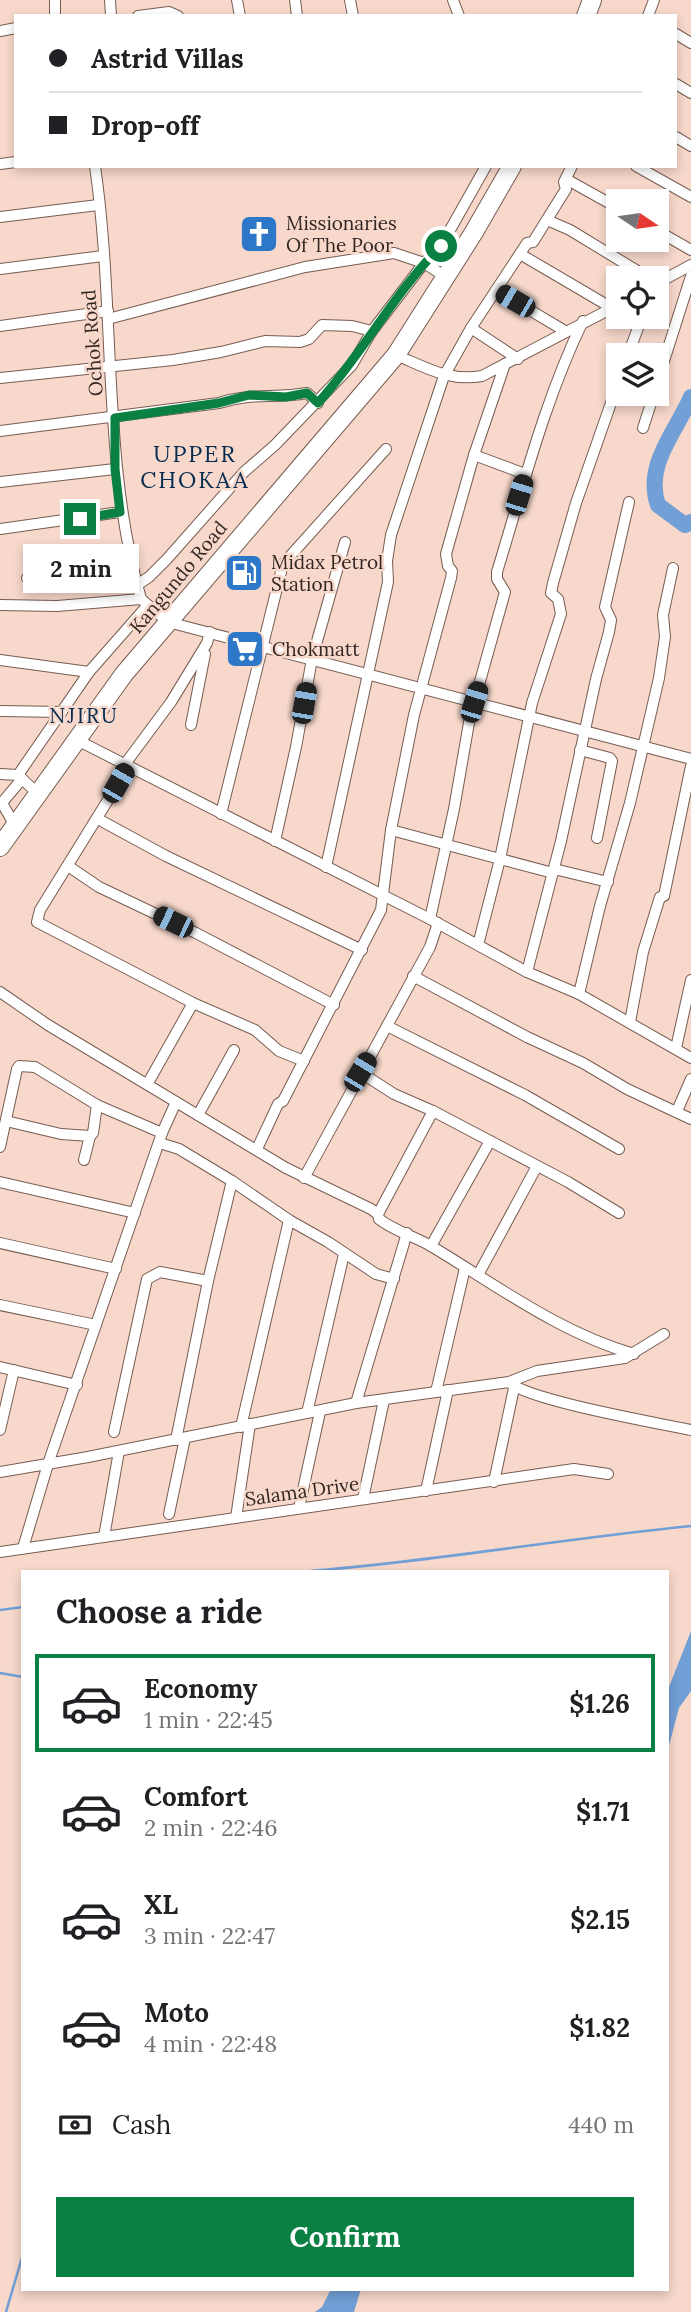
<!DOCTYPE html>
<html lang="en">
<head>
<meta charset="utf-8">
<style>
	:root { --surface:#fff; --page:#f6f6f6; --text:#202124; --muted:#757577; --line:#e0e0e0; --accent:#0b8043 }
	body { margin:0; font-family:Lora,serif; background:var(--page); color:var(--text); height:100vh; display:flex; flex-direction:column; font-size:26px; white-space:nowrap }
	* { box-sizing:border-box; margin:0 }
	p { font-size:23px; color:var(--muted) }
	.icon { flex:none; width:38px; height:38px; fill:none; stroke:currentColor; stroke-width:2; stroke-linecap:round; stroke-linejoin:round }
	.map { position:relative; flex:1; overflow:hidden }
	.panel { position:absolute; left:21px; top:1570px; width:648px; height:721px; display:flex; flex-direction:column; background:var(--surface); border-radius:0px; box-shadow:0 4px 10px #0003 }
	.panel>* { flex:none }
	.banner { position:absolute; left:14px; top:14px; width:663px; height:154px; border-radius:0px; box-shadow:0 4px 10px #0003; display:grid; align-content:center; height:154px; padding:0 35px; background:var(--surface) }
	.needle { width:46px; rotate:103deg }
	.controls { position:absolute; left:606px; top:189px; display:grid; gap:14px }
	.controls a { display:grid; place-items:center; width:63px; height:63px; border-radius:0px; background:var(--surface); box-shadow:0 4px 10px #0003; font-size:35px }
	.end { position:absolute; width:32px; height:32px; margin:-16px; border:9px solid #0b8043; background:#fff; box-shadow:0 0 0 4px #fff }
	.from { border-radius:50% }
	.bubble { position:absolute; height:49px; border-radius:0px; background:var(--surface); box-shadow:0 4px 10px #0003; font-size:23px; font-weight:800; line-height:49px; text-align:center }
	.car { position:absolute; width:21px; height:42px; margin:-21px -10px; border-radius:9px; box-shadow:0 0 5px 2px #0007; background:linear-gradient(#222 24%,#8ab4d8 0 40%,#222 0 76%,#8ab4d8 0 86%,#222 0) }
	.banner b { display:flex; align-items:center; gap:24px; height:66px; font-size:26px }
	.banner b+b { border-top:2px solid var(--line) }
	.banner i { width:18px; height:18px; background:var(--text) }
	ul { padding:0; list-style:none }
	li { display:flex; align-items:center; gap:21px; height:98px; margin:0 14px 10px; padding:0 21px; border:4px solid transparent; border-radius:0px }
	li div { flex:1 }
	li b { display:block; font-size:26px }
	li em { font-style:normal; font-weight:800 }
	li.current { border-color:var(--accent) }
	li>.icon { width:63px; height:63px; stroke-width:1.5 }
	h2 { padding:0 35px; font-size:32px; line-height:84px }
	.pay { display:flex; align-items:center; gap:18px; height:77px; padding:0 35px; font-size:26px }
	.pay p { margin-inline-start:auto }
	.cta { display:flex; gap:14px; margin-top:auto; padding:14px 35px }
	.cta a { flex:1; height:80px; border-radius:0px; background:var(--accent); color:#fff; font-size:28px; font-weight:800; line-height:80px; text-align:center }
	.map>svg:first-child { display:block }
	.water { fill:#719fd6 }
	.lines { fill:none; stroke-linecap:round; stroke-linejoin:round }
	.stream { stroke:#719fd6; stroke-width:2.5 }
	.river { stroke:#719fd6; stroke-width:16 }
	.street-casing { stroke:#775c51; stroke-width:12 }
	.highway-casing { stroke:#775c51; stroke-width:20 }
	.street { stroke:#fff; stroke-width:10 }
	.highway { stroke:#fff; stroke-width:18 }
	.route { stroke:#0b8043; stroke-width:9 }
	.labels { text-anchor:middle; stroke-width:5; stroke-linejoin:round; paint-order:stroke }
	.poi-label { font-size:19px; fill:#332723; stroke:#f7d8cb; text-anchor:start }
	.street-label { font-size:19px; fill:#332723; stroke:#f7d8cb }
	.neighbourhood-label { font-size:21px; letter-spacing:2px; fill:#062b51; stroke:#f7d8cb }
	.quarter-label { font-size:23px; letter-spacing:2px; fill:#062b51; stroke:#f7d8cb }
</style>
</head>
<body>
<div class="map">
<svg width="691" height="2312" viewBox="0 0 691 2312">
	<rect width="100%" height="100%" fill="#f7d8cb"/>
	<g class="water">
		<polygon points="691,1631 691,1691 679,1708 667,1753 667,1692"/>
		<polygon points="331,2289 361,2289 354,2312 315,2312 322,2307"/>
	</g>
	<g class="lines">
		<g class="stream">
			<path d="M 299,1572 C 430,1562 560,1539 691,1526"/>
			<polyline points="0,1610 23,1607"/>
			<polyline points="0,1673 23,1677"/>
			<polyline points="6,2312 23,2254"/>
		</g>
		<path class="river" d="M 691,397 C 676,432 644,465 658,505 L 685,525 L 691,522"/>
		<g class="street-casing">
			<g id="street">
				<polyline points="55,0 55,16"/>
				<polyline points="110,0 111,16"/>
				<polyline points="237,0 240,16"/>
				<polyline points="295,0 297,16"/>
				<polyline points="350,0 353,16"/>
				<polyline points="453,0 459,16"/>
				<polyline points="138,16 169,12 178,16"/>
				<polyline points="648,16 654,0"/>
				<polyline points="0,31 16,28"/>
				<polyline points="676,34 691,43"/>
				<polyline points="676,84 691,93"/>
				<polyline points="676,137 691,146"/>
				<polyline points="0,164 16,162"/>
				<path d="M 95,166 C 116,310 101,459 141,599"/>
				<polyline points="636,166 691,197"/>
				<polyline points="566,179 618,208"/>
				<polyline points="0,217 98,205"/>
				<polyline points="547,220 570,230 649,278"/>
				<polyline points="656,230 691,250"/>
				<polyline points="520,254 612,308"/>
				<polyline points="0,269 103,256"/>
				<polyline points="656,284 691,265"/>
				<polyline points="496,290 565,331"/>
				<polyline points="108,319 305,267 394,253 424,263 446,277"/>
				<polyline points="0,326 108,311"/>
				<polyline points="471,328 518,359"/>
				<path d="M 396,355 C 425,367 449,382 482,376 L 618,305"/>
				<polyline points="628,355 642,317"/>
				<polyline points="0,378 173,360 221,352 265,341 300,342 309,339 322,325 352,326 372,331"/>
				<polyline points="656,386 691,276"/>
				<polyline points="643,428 654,394"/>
				<path d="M 0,431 L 219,403 C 252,392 275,399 307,393 L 318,403"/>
				<polyline points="474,455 525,474"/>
				<polyline points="0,482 115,469"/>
				<polyline points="0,529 120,512"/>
				<polyline points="27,578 131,563"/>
				<polyline points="137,585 149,577 167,559 244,472 275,445 352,365 372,331 424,263 441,246 486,166"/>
				<polyline points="0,605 57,606 141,599 168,622 691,759"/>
				<polyline points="0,660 89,672"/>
				<polyline points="0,711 62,712"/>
				<polyline points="191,725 205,654"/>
				<polyline points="75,739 430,919 527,972 579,994 691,1058"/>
				<polyline points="580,750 610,758 612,761 597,838"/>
				<polyline points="125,764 171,702 207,643 210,632"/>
				<polyline points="129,766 40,910 37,922 193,1003 255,1030 279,1051 304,1061"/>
				<polyline points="0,774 18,775 37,793"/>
				<polyline points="18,775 89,672 147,606"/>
				<polyline points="2,803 15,826"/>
				<polyline points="0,805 22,779"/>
				<polyline points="221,814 283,564 386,449"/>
				<polyline points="98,819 166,856 362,950"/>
				<polyline points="391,830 553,873"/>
				<polyline points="275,841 296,747 312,659 345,542"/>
				<polyline points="68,866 99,887 196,933 334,1005"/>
				<polyline points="326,867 388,582 387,561 391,535 444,376 471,328 527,243 533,242 566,189 564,182 572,166"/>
				<polyline points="554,869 608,882"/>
				<path d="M 430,919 L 454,809 L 470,717 L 505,592 L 497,579 L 497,572 C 523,487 544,402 583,321"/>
				<polyline points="478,945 500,859 532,703 561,614 558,599 551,593 553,583 576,503 618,383"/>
				<polyline points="527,972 561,841 596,679 609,632 611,620 605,607 629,502"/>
				<polyline points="413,976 527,1037 583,1063 627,1089 691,1119"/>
				<path d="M 0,992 L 48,1025 L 286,1168 L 371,1209 L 378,1214 L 379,1219 C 394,1231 414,1236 431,1246 C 496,1285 560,1333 634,1354"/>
				<polyline points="579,994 600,906 630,803 659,678 665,637 663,615 673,568"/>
				<polyline points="630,1022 643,952 660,897 664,896 691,766"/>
				<polyline points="387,1026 525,1095 619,1149"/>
				<polyline points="676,1048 691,980"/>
				<polyline points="360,1072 394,1094 433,1111 568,1182 619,1213"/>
				<polyline points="148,1083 193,1003"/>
				<polyline points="677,1111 691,1079"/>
				<polyline points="198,1115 234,1050"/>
				<polyline points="6,1121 61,1134 90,1136 93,1133 97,1105"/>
				<polyline points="160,1143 179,1149 232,1181 289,1220 328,1242 376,1274 394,1279"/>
				<polyline points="0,1147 17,1069 19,1066 35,1067 97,1105 162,1133"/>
				<polyline points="257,1149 278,1104 283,1101 381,910 391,830 414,715 451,578 452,571 448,566 446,554 474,455 505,364"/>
				<polyline points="84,1160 90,1136"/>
				<polyline points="304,1178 430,947 438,923"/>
				<polyline points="0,1182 135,1213"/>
				<polyline points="378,1214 433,1111"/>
				<polyline points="0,1243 116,1269"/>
				<polyline points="431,1246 490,1141"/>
				<polyline points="478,1275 537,1166"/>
				<polyline points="0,1305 96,1325"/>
				<polyline points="0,1367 77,1385"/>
				<polyline points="509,1382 537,1371 625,1358 664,1334"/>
				<polyline points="436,1392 465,1268"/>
				<path d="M 356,1403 L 509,1382 C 527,1400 658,1423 691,1430"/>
				<polyline points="307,1413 344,1254"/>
				<polyline points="241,1427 289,1220"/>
				<polyline points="0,1430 14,1370"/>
				<polyline points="114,1432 147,1279 160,1272 208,1281"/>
				<polyline points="176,1440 208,1281 232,1181"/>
				<polyline points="0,1472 88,1457 356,1403 407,1233"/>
				<polyline points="494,1482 514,1388"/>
				<polyline points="426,1491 448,1390"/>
				<polyline points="363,1499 384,1400"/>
				<polyline points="299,1508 320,1412"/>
				<polyline points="169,1514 185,1438"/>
				<polyline points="236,1518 250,1424"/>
				<polyline points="104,1537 119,1451"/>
				<polyline points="23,1548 48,1464 162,1133 176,1102"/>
				<polyline points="0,1552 574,1469 608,1474"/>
			</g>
		</g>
		<g class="highway-casing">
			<g id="highway">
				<polyline points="586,16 592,0"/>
				<polyline points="0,847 124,674 396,355 474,232 512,166"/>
			</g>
		</g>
		<use href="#street" class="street"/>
		<use href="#highway" class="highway"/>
	</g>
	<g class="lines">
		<path class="route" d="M 80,519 L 120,512 L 115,469 L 115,418 L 219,403 L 249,395 L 286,397 L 307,393 L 318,403 C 363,353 394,293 441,246"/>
	</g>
	<defs>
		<g id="church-square" transform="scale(2.0125)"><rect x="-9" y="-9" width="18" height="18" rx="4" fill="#2c77c7" stroke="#f7d8cb"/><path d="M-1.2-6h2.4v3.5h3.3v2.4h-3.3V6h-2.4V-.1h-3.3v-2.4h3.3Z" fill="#fff"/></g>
		<g id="fuel-square" transform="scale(2.0125)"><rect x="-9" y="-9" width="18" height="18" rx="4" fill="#2c77c7" stroke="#f7d8cb"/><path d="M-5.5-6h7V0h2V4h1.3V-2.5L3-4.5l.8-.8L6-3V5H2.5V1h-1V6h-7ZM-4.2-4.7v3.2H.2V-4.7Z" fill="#fff"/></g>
		<g id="supermarket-square" transform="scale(2.0125)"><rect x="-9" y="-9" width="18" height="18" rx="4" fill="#2c77c7" stroke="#f7d8cb"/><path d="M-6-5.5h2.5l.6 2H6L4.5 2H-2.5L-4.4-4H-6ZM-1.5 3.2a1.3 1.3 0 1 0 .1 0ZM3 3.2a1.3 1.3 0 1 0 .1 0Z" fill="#fff"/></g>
	</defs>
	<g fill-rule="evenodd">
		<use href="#church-square" x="259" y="234"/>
		<use href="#fuel-square" x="244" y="573"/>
		<use href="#supermarket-square" x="245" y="649"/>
	</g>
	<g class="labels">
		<g class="poi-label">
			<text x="286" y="230">Missionaries<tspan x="286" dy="22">Of The Poor</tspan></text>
			<text x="271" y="569">Midax Petrol<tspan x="271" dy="22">Station</tspan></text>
			<text x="272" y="656">Chokmatt</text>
		</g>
		<g class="street-label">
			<text transform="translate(92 343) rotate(-94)" y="7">Ochok Road</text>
			<text transform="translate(178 577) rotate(-50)" y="7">Kangundo Road</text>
			<text transform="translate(302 1491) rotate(-8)" y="7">Salama Drive</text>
		</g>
		<g class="neighbourhood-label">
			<text x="84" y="723">NJIRU</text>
		</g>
		<g class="quarter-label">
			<text x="195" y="462">UPPER<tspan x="195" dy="26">CHOKAA</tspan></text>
		</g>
	</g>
</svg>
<div class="controls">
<a><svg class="needle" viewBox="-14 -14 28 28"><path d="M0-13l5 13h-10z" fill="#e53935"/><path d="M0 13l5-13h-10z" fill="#757577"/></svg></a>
<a><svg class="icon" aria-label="locate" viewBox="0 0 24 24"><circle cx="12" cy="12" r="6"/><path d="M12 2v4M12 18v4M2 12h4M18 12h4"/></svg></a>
<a><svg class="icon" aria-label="layers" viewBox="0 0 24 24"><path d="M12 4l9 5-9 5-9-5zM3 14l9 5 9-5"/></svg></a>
</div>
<i class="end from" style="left:441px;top:246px"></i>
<i class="end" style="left:80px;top:519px"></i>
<div class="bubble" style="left:23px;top:544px;width:116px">2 min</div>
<i class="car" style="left:515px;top:301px;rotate:300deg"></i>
<i class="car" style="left:519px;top:495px;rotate:17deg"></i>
<i class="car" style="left:474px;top:702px;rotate:17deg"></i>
<i class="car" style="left:304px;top:703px;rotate:10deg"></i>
<i class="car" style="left:118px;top:783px;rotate:30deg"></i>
<i class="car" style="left:173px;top:922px;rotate:296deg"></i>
<i class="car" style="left:360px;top:1072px;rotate:31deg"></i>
<div class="banner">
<b><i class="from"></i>Astrid Villas</b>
<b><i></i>Drop-off</b>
</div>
<section class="panel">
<h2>Choose a ride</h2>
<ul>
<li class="current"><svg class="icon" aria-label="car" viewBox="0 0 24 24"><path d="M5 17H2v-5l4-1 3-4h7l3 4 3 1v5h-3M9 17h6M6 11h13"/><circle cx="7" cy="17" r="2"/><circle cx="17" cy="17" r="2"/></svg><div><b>Economy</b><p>1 min · 22:45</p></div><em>$1.26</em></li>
<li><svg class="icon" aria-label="car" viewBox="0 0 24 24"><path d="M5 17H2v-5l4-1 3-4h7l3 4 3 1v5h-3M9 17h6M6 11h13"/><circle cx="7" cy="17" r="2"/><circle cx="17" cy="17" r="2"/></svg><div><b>Comfort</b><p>2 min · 22:46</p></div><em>$1.71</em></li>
<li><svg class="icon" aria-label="car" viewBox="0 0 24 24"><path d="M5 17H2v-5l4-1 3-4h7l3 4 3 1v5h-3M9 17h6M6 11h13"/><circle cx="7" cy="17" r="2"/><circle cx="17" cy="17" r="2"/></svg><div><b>XL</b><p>3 min · 22:47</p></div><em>$2.15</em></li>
<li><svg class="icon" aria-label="car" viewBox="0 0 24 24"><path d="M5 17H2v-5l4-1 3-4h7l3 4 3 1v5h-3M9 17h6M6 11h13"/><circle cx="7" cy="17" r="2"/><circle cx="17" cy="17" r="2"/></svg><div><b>Moto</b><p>4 min · 22:48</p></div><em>$1.82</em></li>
</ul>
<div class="pay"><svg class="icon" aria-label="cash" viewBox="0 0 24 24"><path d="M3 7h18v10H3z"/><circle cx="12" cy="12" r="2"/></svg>Cash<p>440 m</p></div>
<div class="cta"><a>Confirm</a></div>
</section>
</div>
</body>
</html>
